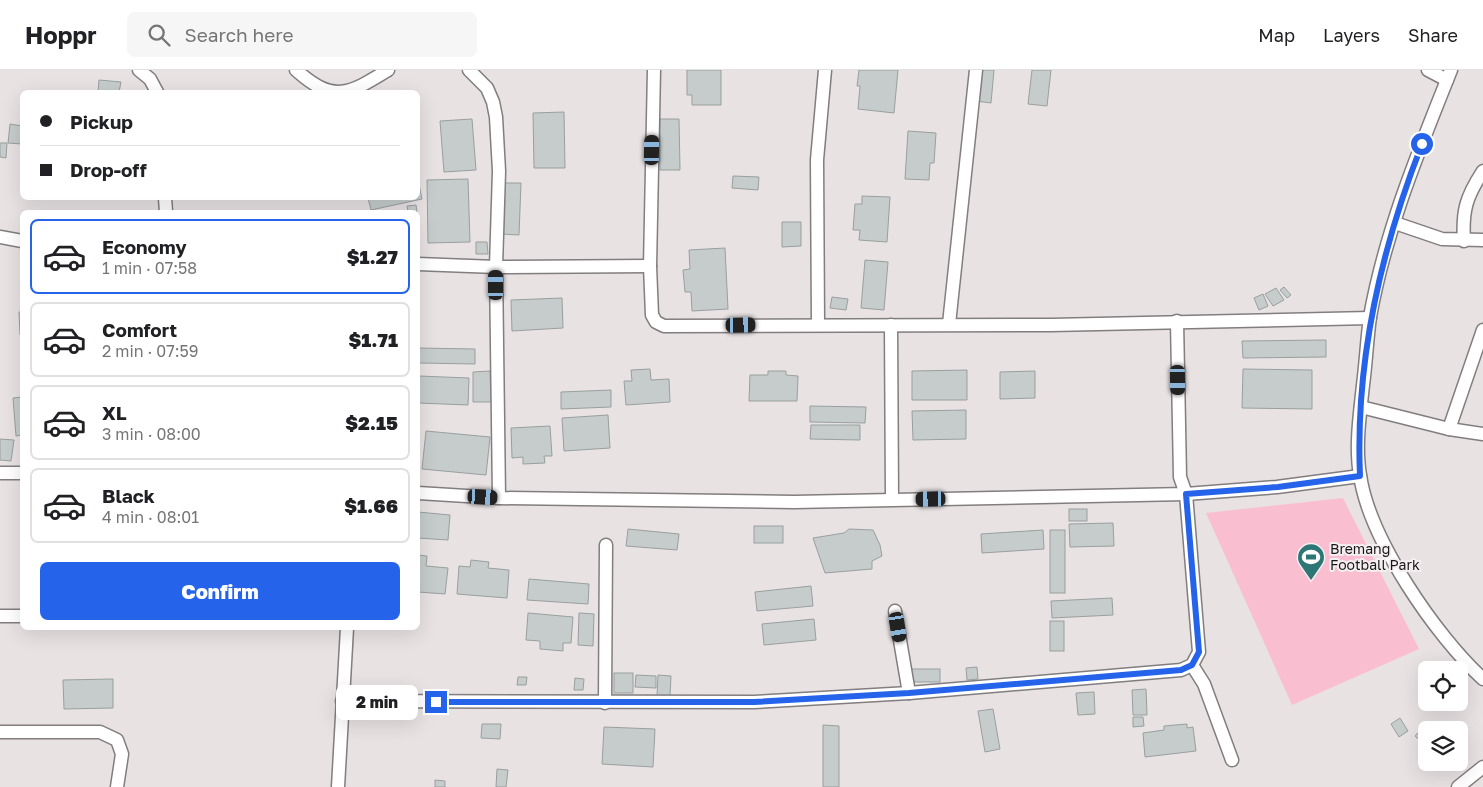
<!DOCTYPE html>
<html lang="en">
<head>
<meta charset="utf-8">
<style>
	:root { --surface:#fff; --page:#f6f6f6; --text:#202124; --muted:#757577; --line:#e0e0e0; --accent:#2563eb }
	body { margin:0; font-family:"Golos Text",sans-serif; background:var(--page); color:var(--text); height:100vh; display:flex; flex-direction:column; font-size:19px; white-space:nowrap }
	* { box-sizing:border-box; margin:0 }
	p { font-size:16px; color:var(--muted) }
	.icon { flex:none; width:28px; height:28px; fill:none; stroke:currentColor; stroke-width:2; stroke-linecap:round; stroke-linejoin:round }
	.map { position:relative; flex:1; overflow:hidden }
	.side { position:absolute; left:20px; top:140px; width:400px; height:420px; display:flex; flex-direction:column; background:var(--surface); border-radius:8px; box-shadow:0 5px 20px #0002 }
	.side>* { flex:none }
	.guide { position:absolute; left:20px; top:20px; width:400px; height:110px; border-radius:8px; box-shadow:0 5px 20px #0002; display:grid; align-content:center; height:110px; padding:0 20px; background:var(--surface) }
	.tools { position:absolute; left:1418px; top:591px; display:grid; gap:10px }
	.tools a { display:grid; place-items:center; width:50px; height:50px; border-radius:8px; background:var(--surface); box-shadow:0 5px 20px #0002; font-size:25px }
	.end { position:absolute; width:22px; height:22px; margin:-11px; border:6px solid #2563eb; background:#fff; box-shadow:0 0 0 2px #fff }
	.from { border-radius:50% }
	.bubble { position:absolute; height:35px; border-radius:8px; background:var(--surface); box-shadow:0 5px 20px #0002; font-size:16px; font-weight:800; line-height:35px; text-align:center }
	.car { position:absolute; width:15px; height:30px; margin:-15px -8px; border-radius:6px; box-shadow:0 0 4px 1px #0007; background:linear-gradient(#222 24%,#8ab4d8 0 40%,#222 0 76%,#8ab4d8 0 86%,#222 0) }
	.guide b { display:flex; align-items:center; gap:18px; height:48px; font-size:19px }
	.guide b+b { border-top:1px solid var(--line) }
	.guide i { width:12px; height:12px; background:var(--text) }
	ul { padding:9px 0 0; list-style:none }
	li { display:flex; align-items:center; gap:15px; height:75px; margin:0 10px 8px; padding:0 10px; border:2px solid var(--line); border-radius:8px }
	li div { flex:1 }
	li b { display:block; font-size:19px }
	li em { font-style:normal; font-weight:800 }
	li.selected { border-color:var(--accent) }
	li>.icon { width:45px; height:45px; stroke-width:1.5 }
	.action { display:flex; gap:10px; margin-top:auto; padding:10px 20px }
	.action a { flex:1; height:58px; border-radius:8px; background:var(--accent); color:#fff; font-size:20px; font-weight:800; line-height:58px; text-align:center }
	header { display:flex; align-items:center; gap:30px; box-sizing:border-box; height:70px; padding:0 25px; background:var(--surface); border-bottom:1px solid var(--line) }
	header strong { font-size:24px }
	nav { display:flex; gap:28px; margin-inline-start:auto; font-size:18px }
	.search { width:350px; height:45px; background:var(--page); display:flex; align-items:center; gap:12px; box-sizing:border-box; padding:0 18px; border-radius:8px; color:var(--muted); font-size:19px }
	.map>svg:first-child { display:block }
	.green { fill:#f9bfd0 }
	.building { fill:#c6cccc; stroke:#999f9f }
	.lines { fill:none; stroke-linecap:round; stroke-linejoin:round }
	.street-casing { stroke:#827d7e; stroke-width:15 }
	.street { stroke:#fff; stroke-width:12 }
	.route { stroke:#2563eb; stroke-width:6 }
	.labels { text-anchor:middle; stroke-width:4; stroke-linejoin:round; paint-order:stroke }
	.poi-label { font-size:14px; fill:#1a1718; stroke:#f5eff1; text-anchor:start }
</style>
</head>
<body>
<header>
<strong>Hoppr</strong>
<div class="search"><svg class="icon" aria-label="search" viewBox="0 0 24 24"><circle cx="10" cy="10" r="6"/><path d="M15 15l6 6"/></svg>Search here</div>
<nav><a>Map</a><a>Layers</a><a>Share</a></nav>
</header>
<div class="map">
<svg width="1483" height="717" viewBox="0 0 1483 717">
	<rect width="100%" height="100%" fill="#e8e2e3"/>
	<polygon class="green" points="1343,428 1419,579 1292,635 1206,443"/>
	<g class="building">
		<polygon points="687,0 721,0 721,35 692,35 692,25 687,25"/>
		<polygon points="859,0 898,0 894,43 858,39 860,16 857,16"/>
		<polygon points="979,0 994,0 991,33 976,31"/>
		<polygon points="1032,0 1051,0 1047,36 1028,34"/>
		<polygon points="99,10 121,12 119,22 98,22"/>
		<polygon points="564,42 565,98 534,98 533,43"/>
		<polygon points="472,49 476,100 444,102 440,51"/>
		<polygon points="660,49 679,49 680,100 660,100"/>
		<polygon points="10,54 22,56 22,74 8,73"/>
		<polygon points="908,61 936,63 934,93 930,93 929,110 905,109"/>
		<polygon points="0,73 7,73 6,88 0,87"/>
		<polygon points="733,106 759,107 758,120 732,118"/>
		<polygon points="468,109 470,172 428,173 427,110"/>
		<polygon points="418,110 422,129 371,140 368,128 418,128"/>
		<polygon points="503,113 521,113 519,165 501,164"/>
		<polygon points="862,126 890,127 887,172 859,170 860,160 853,160 855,134 862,134"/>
		<polygon points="416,135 417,142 408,142 407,136"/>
		<polygon points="782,152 801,152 801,176 782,177"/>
		<polygon points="476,172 487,172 488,184 476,184"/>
		<polygon points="725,178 728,239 692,241 691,222 685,222 683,200 690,199 689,180"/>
		<polygon points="865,190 888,192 884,240 861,238"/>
		<polygon points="1284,217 1291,225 1287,228 1280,220"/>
		<polygon points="1276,218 1284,230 1273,236 1265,224"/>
		<polygon points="1263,224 1268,236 1259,240 1254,228"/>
		<polygon points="832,227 848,229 846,240 830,238"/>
		<polygon points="562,228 563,258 512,261 511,230"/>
		<polygon points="19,242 22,242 22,265 20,265"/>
		<polygon points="1326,270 1326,287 1243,288 1242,271"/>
		<polygon points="419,278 475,279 475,294 418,293"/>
		<polygon points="650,299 651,310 669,309 670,332 626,335 624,311 632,311 631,300"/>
		<polygon points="1243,299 1312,300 1312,339 1242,338"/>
		<polygon points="967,300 967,330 912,330 912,301"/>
		<polygon points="490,301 491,332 473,332 473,302"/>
		<polygon points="768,301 786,301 786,305 798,306 797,331 749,331 750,305 768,305"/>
		<polygon points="1035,301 1035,328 1000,329 1000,302"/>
		<polygon points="419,306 469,308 468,335 418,333"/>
		<polygon points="611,320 611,337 561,339 561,322"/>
		<polygon points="22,327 22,365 16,366 13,328"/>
		<polygon points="810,336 866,337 865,353 810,352"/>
		<polygon points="966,340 966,369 913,370 912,341"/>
		<polygon points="608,345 610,378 564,381 562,348"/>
		<polygon points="811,355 860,355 860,370 810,369"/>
		<polygon points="550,356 552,386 544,386 545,393 523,394 523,387 512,388 511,358"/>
		<polygon points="426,361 490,367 486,405 422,399"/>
		<polygon points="0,369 14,370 11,391 0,390"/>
		<rect x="1069" y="439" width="18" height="12"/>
		<polygon points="418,442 450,445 448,470 418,468"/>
		<polygon points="1113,453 1114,476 1070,477 1069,454"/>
		<rect x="754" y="456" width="29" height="17"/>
		<polygon points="628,459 679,464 677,480 626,476"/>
		<polygon points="849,459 873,460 880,475 882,486 872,491 872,499 825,503 813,468 844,463"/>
		<polygon points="1043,460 1044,479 982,483 981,464"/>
		<rect x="1050" y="460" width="15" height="63"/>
		<polygon points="418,485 427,486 426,496 448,498 445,524 418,522"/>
		<polygon points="471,490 489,492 488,498 509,500 507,528 457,524 459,496 470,497"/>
		<polygon points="529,509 589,514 588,534 527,530"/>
		<polygon points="811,516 813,536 757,541 755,522"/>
		<polygon points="1112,528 1113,545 1052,548 1051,531"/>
		<polygon points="528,543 573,547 571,573 563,573 563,581 540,579 540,571 526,570"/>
		<polygon points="579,543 594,544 593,576 578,575"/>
		<polygon points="814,549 816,570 764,575 762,554"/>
		<rect x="1050" y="551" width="14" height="30"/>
		<polygon points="977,597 978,609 967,610 966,598"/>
		<rect x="909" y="599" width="31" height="13"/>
		<rect x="614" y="603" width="19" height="20"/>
		<polygon points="636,605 656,606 656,618 635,617"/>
		<polygon points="658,605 671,606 670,626 657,626"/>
		<polygon points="518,607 527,607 526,615 517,615"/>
		<polygon points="575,608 584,609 583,620 574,620"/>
		<polygon points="113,609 113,638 64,639 63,610"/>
		<polygon points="1146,619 1147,645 1133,645 1132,620"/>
		<polygon points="1094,622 1095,644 1078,645 1076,623"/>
		<polygon points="993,639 1000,679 985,682 978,641"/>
		<polygon points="1133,647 1143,647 1144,656 1133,657"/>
		<polygon points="1400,648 1408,661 1399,667 1391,654"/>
		<polygon points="482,654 501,654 500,669 481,668"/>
		<polygon points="1187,654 1187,658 1193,657 1196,681 1145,687 1143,663 1164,660 1164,656"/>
		<polygon points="1426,654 1433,660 1426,660 1426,676 1415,666"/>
		<polygon points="823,655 839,656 839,717 823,717"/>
		<polygon points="604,657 655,659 653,697 602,694"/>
		<polygon points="1459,683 1465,689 1455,701 1445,692 1459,692"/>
		<polygon points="497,699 508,700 506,717 496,717"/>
		<polygon points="435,710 445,711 445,717 435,717"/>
	</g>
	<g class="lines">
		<g class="street-casing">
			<g id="street">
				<polyline points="139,0 150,9 157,22"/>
				<path d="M 296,0 C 334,34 349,24 388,0"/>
				<polyline points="469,0 487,18 493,32 496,47 499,101 496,197 499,428"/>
				<polyline points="654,0 650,196 652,245 656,252 664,256 1051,255 1370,248"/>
				<polyline points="1428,0 1447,10"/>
				<path d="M 1451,0 C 1419,80 1385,162 1370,247 C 1367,269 1366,292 1363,315 C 1360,344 1355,376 1360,405 C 1369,469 1436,566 1483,609"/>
				<polyline points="165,128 166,142"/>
				<polyline points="1395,153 1442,169 1483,170"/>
				<polyline points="0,167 22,171"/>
				<path d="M 1464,171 C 1462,141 1466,127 1483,101"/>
				<polyline points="418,194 496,197 650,196"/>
				<polyline points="818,254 817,90 825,0"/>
				<polyline points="949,254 976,0"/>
				<polyline points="891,255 892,429"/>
				<polyline points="1361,337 1449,359 1483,364"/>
				<polyline points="1449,359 1483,260"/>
				<polyline points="0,403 22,403"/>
				<polyline points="418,423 499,428 794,432 1186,424 1277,417 1360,406"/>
				<polyline points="895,541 909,623"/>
				<polyline points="0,546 22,546"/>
				<polyline points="1192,595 1204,614 1232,690"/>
				<polyline points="342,631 754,632 909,623 1181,600 1192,595 1199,582 1186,424 1180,407 1177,251"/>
				<polyline points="605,633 606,475"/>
				<polyline points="0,662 100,662 117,670 122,684 117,717"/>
				<polyline points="338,717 347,558"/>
				<polyline points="1458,717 1483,697"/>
			</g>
		</g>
		<use href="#street" class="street"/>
	</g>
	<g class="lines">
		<path class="route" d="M 436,632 L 754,632 L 909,623 L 1181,600 L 1192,595 L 1199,582 L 1186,424 L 1278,417 L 1360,406 C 1355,292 1381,179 1422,74"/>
	</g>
	<defs>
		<g id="stadium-pin" transform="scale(1.4375)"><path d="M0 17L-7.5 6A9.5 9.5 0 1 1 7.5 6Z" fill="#2d7676" stroke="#f5eff1"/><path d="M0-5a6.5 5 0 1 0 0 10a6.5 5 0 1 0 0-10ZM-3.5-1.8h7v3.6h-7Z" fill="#fff"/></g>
	</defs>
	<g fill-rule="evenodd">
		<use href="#stadium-pin" x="1311" y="487"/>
	</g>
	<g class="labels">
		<g class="poi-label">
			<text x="1330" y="484">Bremang<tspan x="1330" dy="16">Football Park</tspan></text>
		</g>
	</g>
</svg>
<div class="tools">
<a><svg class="icon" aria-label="locate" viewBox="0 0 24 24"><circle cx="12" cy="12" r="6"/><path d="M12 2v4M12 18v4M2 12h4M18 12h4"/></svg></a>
<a><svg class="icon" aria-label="layers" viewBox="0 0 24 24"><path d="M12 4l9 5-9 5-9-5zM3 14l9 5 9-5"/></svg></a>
</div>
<i class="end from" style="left:1422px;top:74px"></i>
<i class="end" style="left:436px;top:632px"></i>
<div class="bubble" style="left:336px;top:615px;width:82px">2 min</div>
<i class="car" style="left:652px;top:80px;rotate:1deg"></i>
<i class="car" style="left:496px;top:215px;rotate:0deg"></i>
<i class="car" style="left:741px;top:255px;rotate:89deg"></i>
<i class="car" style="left:1178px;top:310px;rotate:179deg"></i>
<i class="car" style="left:483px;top:427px;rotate:93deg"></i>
<i class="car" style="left:931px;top:429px;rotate:269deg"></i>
<i class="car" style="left:898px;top:557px;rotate:171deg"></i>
<div class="guide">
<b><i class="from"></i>Pickup</b>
<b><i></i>Drop-off</b>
</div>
<section class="side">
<ul>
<li class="selected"><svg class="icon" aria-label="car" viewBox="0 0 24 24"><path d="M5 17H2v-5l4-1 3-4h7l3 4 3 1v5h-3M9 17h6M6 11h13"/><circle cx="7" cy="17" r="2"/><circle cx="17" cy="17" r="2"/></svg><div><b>Economy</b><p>1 min · 07:58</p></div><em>$1.27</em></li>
<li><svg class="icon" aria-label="car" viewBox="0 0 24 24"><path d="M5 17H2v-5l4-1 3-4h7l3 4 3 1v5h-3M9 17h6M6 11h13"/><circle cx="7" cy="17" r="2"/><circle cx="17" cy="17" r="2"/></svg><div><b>Comfort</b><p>2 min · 07:59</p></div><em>$1.71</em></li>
<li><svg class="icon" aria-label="car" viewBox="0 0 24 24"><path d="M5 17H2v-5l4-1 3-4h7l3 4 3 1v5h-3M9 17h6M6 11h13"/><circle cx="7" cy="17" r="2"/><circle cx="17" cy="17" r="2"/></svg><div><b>XL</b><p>3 min · 08:00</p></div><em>$2.15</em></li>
<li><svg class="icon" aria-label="car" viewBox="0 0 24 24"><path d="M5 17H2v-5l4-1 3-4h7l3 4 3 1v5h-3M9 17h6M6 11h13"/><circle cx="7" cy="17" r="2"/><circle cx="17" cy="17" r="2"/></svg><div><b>Black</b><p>4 min · 08:01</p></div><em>$1.66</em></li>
</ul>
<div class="action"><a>Confirm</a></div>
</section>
</div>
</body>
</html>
